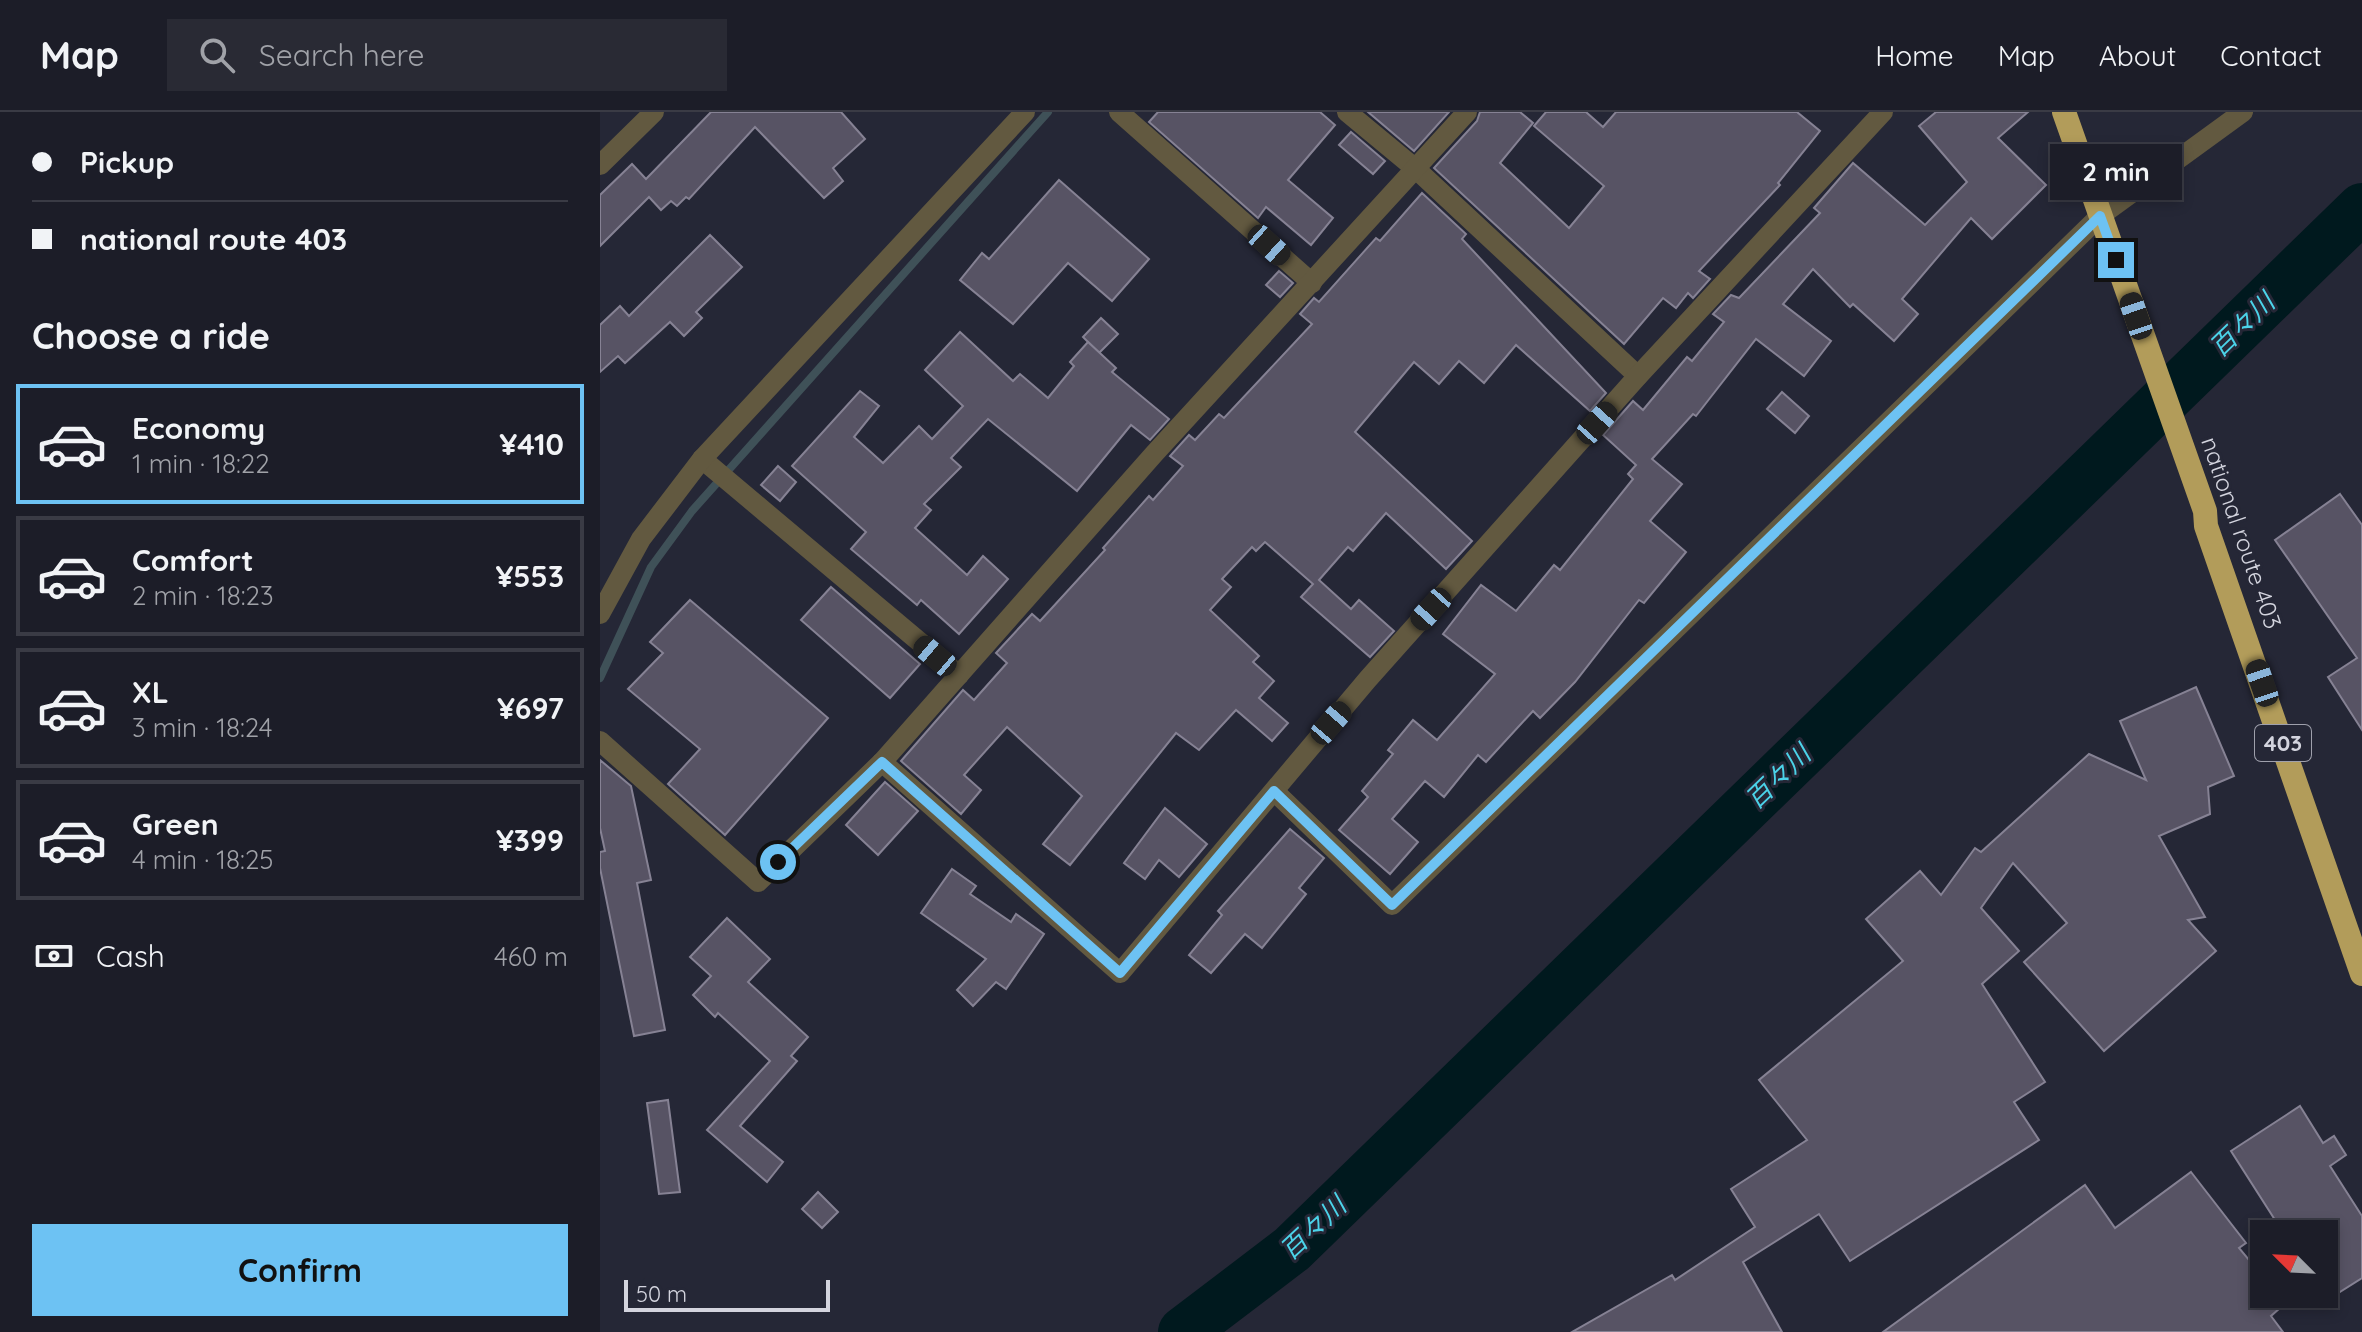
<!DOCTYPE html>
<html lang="en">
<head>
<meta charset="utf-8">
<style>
	:root { --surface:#1c1d28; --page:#292a34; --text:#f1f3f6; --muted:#a0a2a8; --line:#3a3b45; --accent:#6dc2f3 }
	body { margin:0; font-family:Quicksand,"Noto Sans JP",sans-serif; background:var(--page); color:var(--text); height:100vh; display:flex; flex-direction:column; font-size:30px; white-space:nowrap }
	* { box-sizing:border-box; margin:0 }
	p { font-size:26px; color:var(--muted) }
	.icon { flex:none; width:44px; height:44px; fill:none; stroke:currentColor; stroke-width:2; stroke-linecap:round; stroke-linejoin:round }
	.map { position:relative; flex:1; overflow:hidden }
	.drawer { display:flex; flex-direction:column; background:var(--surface); width:600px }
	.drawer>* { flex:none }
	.hud { display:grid; align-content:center; height:176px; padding:0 32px; background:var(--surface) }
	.needle { width:52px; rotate:294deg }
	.tools { position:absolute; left:1650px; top:1108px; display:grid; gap:16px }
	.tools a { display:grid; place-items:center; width:88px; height:88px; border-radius:0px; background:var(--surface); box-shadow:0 4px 12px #0003,0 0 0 2px var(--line); font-size:40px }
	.scale { position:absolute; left:24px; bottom:20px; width:206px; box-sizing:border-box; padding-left:8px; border:4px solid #d3d4de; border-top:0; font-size:22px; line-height:28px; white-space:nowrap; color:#d3d4de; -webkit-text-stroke:6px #252736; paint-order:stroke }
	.end { position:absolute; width:36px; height:36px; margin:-18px; border:10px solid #6dc2f3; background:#111; box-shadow:0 0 0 4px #111 }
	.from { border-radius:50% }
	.bubble { position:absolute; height:56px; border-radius:0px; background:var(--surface); box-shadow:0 4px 12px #0003,0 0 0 2px var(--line); font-size:26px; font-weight:700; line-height:56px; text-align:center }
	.car { position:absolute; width:24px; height:48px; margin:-24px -12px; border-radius:10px; box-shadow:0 0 6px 2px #0007; background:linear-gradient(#222 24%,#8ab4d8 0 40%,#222 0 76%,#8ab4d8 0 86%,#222 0) }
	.hud b { display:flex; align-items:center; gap:28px; height:76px; font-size:30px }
	.hud b+b { border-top:2px solid var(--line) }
	.hud i { width:20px; height:20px; background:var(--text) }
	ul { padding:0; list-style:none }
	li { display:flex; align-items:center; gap:24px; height:120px; margin:0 16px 12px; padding:0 16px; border:4px solid var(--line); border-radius:0px }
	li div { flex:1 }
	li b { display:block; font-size:30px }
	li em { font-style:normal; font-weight:700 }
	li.current { border-color:var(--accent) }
	li>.icon { width:72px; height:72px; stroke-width:1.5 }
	h2 { padding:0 32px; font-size:36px; line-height:96px }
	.pay { display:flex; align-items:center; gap:20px; height:88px; padding:0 32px; font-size:30px }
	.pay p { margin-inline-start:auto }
	.action { display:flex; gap:16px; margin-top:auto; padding:16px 32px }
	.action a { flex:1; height:92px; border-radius:0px; background:var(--accent); color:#111; font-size:32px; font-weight:700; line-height:92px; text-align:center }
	header { display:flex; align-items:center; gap:48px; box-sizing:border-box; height:112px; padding:0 40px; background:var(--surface); border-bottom:2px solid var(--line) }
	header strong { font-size:38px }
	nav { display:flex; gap:44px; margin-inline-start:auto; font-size:28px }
	.search { width:560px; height:72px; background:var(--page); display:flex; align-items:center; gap:20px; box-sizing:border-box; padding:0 28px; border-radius:0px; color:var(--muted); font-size:30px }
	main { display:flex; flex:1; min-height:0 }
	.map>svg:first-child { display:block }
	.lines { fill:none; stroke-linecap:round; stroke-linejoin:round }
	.stream { stroke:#3f5158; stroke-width:8 }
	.river { stroke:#00191e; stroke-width:50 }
	.building { fill:#575364; stroke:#868294; stroke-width:2 }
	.minor { stroke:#625940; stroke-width:20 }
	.highway { stroke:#b29c5a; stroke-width:24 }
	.route { stroke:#6dc2f3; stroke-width:10 }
	.labels { text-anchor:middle; stroke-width:6; stroke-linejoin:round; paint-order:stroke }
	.shield { fill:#252736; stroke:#9fa0ac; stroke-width:2 }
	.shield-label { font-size:22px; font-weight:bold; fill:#d3d4de }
	.street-label { font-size:24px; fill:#d3d4de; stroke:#252736 }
	.water-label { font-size:26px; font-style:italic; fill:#4bd3e9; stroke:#252736 }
</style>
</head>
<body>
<header>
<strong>Map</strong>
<div class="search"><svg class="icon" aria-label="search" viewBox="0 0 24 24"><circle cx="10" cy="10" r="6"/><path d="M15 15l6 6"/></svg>Search here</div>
<nav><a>Home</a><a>Map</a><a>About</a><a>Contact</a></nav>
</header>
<main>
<section class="drawer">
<div class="hud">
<b><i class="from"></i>Pickup</b>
<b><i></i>national route 403</b>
</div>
<h2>Choose a ride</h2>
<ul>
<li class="current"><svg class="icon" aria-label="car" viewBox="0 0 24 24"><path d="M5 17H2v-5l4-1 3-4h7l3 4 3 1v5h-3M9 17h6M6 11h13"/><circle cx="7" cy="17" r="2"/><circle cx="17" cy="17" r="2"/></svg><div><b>Economy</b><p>1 min · 18:22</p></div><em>¥410</em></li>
<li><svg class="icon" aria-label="car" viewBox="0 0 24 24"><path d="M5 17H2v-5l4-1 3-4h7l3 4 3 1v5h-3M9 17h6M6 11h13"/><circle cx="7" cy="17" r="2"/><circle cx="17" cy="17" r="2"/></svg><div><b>Comfort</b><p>2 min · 18:23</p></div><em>¥553</em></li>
<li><svg class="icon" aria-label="car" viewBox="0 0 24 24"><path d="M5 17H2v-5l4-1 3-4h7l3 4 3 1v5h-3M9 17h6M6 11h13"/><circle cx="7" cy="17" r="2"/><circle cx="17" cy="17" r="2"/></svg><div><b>XL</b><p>3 min · 18:24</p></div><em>¥697</em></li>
<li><svg class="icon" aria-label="car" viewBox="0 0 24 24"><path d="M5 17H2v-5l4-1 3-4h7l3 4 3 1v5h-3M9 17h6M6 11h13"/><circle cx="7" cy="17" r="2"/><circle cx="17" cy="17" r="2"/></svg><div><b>Green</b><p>4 min · 18:25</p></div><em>¥399</em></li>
</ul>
<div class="pay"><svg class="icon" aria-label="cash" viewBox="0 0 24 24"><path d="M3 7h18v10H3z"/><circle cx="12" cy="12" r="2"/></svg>Cash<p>460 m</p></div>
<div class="action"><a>Confirm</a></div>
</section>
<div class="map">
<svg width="1762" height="1220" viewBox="0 0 1762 1220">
	<rect width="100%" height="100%" fill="#252736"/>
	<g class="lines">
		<polyline class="stream" points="0,566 51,455 92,399 448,0"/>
		<polyline class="river" points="583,1220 692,1137 1762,96"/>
	</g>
	<g class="building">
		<polygon points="111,0 241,0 265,27 233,56 243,69 224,86 155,15 89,87 86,85 77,94 71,89 61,98 49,85 0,134 0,83 32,52 46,67"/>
		<polygon points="558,0 720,0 735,13 688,68 733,106 711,133 666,95 658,106 549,10"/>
		<polygon points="768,0 849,0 814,39"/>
		<polygon points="880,0 920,0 933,11 900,51 969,116 1004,74 934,14 946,0 986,0 1003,15 1016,0 1197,0 1220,19 1178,71 1180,73 1099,159 1110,167 1093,186 1088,181 1076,196 1063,186 1024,232 834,56 877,9"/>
		<polygon points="1336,0 1428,0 1398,26 1446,73 1392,127 1371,106 1302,187 1318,202 1294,229 1253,192 1250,195 1213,157 1183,192 1231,229 1204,264 1156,227 1096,304 1093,302 1052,347 1082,372 1050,409 1086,440 1044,491 1039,488 975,570 940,606 933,599 886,650 878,643 844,685 825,669 792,707 818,730 790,762 739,718 768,685 762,679 793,642 788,638 813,608 837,628 895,562 843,522 881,473 916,499 954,453 960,458 1033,367 1028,362 1036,353 1003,323 1033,289 1043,298 1087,245 1092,249 1124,210 1113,202 1131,183 1139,186 1220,101 1214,96 1253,51 1325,113 1367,70 1319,14"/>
		<polygon points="751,20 785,49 773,62 739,33"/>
		<polygon points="459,68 549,147 512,189 468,151 413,212 360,168 382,141 389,147"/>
		<polygon points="822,81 866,122 862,127 1006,281 990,299 916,233 884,271 859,249 839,272 814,250 755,320 872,429 846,457 786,401 753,439 748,435 719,468 751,497 759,488 794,519 770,545 701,485 713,472 665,430 656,439 652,435 622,467 631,475 610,498 659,544 653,550 674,569 659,586 688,611 672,629 636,598 599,638 576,621 470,753 443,732 482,684 407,615 364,663 381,678 361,702 301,649 363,578 374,588 407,551 396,541 432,502 440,509 505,438 503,436 549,384 553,388 583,354 570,344 589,323 595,328 619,302 624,306 712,212 700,202 714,186 719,190 776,126 780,129"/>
		<polygon points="110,123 142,155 96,200 102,206 84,224 70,210 25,251 18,244 0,260 0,213 20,194 29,204"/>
		<polygon points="679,159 693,171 680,185 666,173"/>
		<polygon points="501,206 518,222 499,241 483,225"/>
		<polygon points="360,220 413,269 420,262 448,286 474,254 470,250 488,230 516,256 512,260 569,307 550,328 531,313 477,379 388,307 351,346 361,355 324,392 331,398 315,416 367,463 383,444 408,467 359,522 321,488 317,493 251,437 266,420 192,354 260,279 279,294 254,325 283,351 319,314 332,327 363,294 325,258"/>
		<polygon points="1182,280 1209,304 1195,321 1167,297"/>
		<polygon points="178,354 196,370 180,389 161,373"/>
		<polygon points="1740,382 1762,413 1762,618 1728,565 1757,546 1675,428"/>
		<polygon points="231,475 320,552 290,586 201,508"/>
		<polygon points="90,488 228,606 125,723 68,672 100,637 28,577 63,541 50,530"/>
		<polygon points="1596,575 1634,664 1608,675 1610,702 1559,724 1605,805 1588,808 1616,839 1504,939 1424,850 1467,811 1413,751 1381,796 1419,839 1382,872 1445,970 1414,990 1439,1028 1250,1149 1219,1102 1143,1150 1182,1220 972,1220 1072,1163 1075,1168 1155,1115 1131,1077 1207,1028 1159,968 1303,849 1266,807 1320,759 1341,783 1375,736 1381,740 1489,642 1546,668 1520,609"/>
		<polygon points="0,648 31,674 51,768 37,771 65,918 34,924 0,756 0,740 5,739 0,716"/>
		<polygon points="285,670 318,699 278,743 246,713"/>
		<polygon points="565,696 607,732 579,765 559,748 545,767 524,751"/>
		<polygon points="690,717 724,746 699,776 706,782 662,836 645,822 611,861 589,843 622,803 618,799"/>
		<polygon points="352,757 376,774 370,782 411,810 416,802 444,822 406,877 396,870 373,894 357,878 386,847 321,801"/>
		<polygon points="127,806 170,847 148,870 208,925 191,944 197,949 140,1014 183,1050 167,1070 107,1018 170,949 118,901 115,905 93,883 111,864 90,845"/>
		<polygon points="68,988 80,1080 59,1082 47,991"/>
		<polygon points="1700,994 1723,1031 1734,1024 1746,1043 1730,1054 1762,1104 1762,1166 1724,1190 1724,1122 1684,1122 1631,1039"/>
		<polygon points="1591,1060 1646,1131 1639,1136 1664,1166 1664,1182 1696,1182 1671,1204 1683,1220 1283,1220 1485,1073 1515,1116"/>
		<polygon points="218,1080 238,1100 222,1116 202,1097"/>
	</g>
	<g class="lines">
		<g class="minor">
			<polyline points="519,0 712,171"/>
			<polyline points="747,0 817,58 1038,264"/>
			<polyline points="0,53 54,0"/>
			<polyline points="102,347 359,563"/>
			<polyline points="0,502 41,427 102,347 425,0"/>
			<polyline points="0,629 158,770 282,650 554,342 867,0"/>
			<polyline points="282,650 520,861 768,567 1038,264 1283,0"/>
			<polyline points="674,679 792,793 1500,104 1643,0"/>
		</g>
		<polyline class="highway" points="1464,0 1605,399 1606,414 1762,862"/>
	</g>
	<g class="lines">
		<polyline class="route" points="178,750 282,650 520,861 674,679 792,793 1500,104 1516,148"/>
	</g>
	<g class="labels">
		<rect class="shield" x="1655" y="613" width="56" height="36" rx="6"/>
		<g class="shield-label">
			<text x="1683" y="639">403</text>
		</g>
		<g class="street-label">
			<text transform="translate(1641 421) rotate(71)" y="8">national route 403</text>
		</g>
		<g class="water-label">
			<text transform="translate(1642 213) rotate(-44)" y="9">百々川</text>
			<text transform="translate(1178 665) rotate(-44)" y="9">百々川</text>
			<text transform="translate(713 1116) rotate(-43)" y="9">百々川</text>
		</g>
	</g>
</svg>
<div class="tools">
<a><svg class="needle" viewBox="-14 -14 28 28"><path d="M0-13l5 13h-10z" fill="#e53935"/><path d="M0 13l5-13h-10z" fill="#a0a2a8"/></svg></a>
</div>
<div class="scale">50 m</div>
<i class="end from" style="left:178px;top:750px"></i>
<i class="end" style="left:1516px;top:148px"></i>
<div class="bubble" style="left:1450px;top:32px;width:132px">2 min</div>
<i class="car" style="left:669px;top:133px;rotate:132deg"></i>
<i class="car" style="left:1536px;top:204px;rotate:341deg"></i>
<i class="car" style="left:997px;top:311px;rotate:42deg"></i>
<i class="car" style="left:831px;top:497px;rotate:222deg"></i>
<i class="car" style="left:335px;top:544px;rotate:310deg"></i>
<i class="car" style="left:1662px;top:571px;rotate:341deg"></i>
<i class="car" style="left:731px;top:611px;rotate:41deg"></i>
</div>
</main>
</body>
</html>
